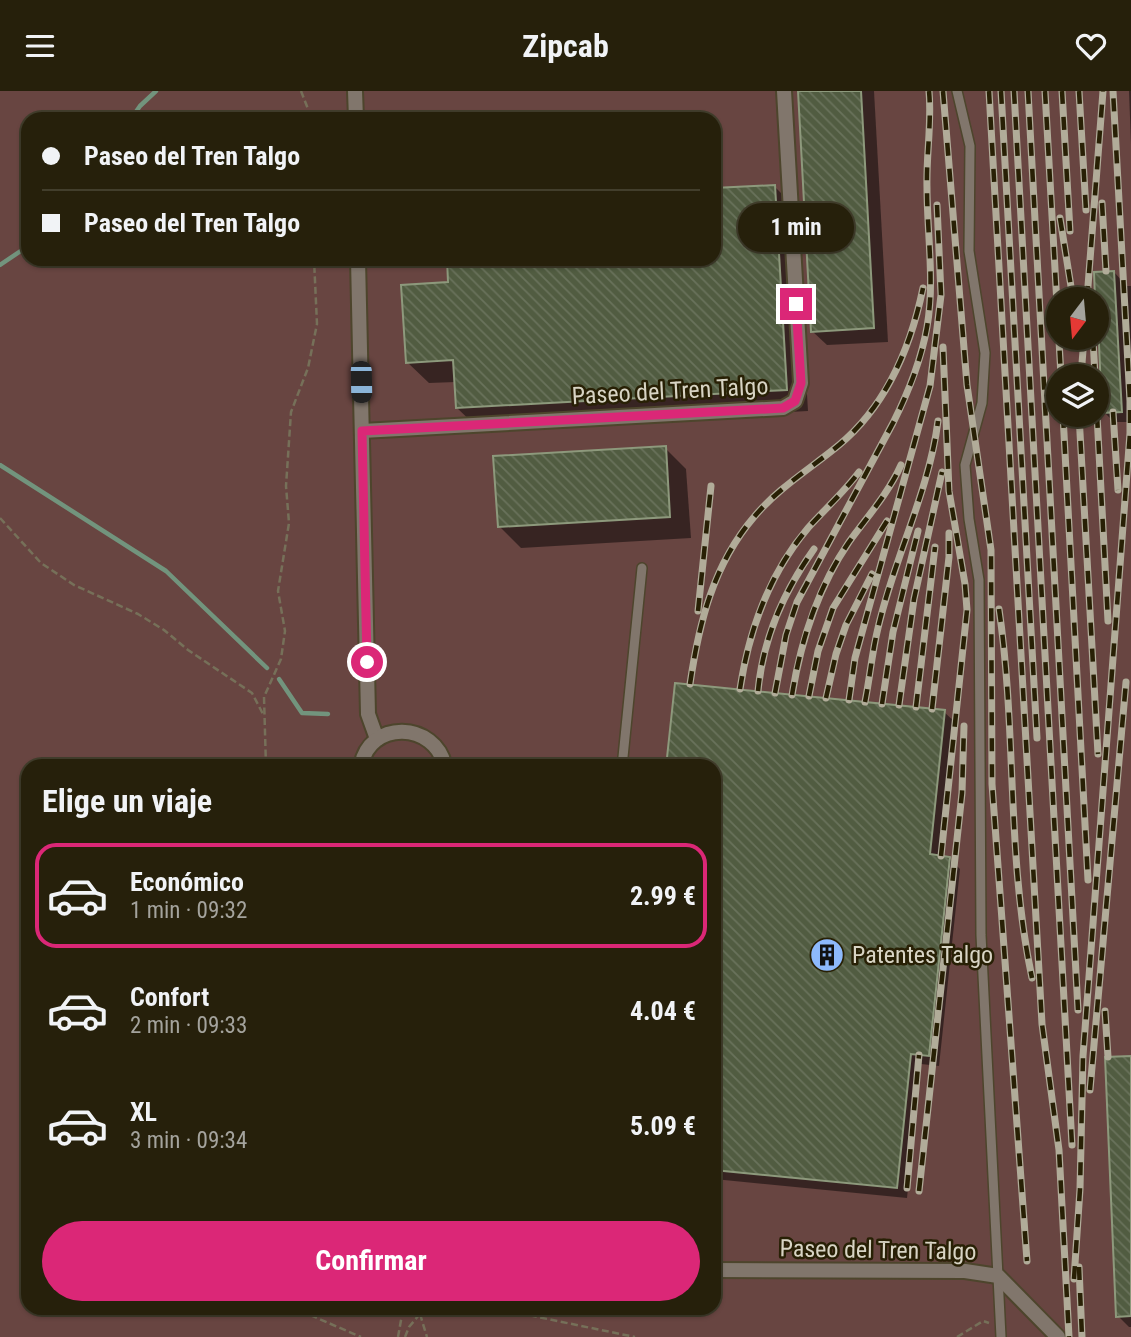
<!DOCTYPE html>
<html lang="es">
<head>
<meta charset="utf-8">
<style>
	:root { --surface:#26200b; --page:#322d19; --text:#f1f3f6; --muted:#a4a39d; --line:#423e2c; --accent:#db2777 }
	body { margin:0; font-family:"Roboto Condensed",sans-serif; background:var(--page); color:var(--text); height:100vh; display:flex; flex-direction:column; font-size:26px; white-space:nowrap }
	* { box-sizing:border-box; margin:0 }
	p { font-size:23px; color:var(--muted) }
	.icon { flex:none; width:38px; height:38px; fill:none; stroke:currentColor; stroke-width:2; stroke-linecap:round; stroke-linejoin:round }
	.map { position:relative; flex:1; overflow:hidden }
	.drawer { position:absolute; left:21px; top:668px; width:700px; height:556px; display:flex; flex-direction:column; background:var(--surface); border-radius:21px; box-shadow:0 2px 5px #0004,0 0 0 2px var(--line) }
	.drawer>* { flex:none }
	.banner { position:absolute; left:21px; top:21px; width:700px; height:154px; border-radius:21px; box-shadow:0 2px 5px #0004,0 0 0 2px var(--line); display:grid; align-content:center; height:154px; padding:0 21px; background:var(--surface) }
	.needle { width:46px; rotate:196deg }
	.fabs { position:absolute; left:1046px; top:196px; display:grid; gap:14px }
	.fabs a { display:grid; place-items:center; width:63px; height:63px; border-radius:50%; background:var(--surface); box-shadow:0 2px 5px #0004,0 0 0 2px var(--line); font-size:35px }
	.end { position:absolute; width:32px; height:32px; margin:-16px; border:9px solid #db2777; background:#fff; box-shadow:0 0 0 4px #fff }
	.from { border-radius:50% }
	.bubble { position:absolute; height:49px; border-radius:24px; background:var(--surface); box-shadow:0 2px 5px #0004,0 0 0 2px var(--line); font-size:23px; font-weight:700; line-height:49px; text-align:center }
	.car { position:absolute; width:21px; height:42px; margin:-21px -10px; border-radius:9px; box-shadow:0 0 5px 2px #0007; background:linear-gradient(#222 24%,#8ab4d8 0 40%,#222 0 76%,#8ab4d8 0 86%,#222 0) }
	.banner b { display:flex; align-items:center; gap:24px; height:66px; font-size:26px }
	.banner b+b { border-top:2px solid var(--line) }
	.banner i { width:18px; height:18px; background:var(--text) }
	ul { padding:0; list-style:none }
	li { display:flex; align-items:center; gap:21px; height:105px; margin:0 14px 10px; padding:0 7px; border:4px solid transparent; border-radius:21px }
	li div { flex:1 }
	li b { display:block; font-size:26px }
	li em { font-style:normal; font-weight:700 }
	li.active { border-color:var(--accent) }
	li>.icon { width:63px; height:63px; stroke-width:1.5 }
	h2 { padding:0 21px; font-size:32px; line-height:84px }
	.cta { display:flex; gap:14px; margin-top:auto; padding:14px 21px }
	.cta a { flex:1; height:80px; border-radius:42px; background:var(--accent); color:#fff; font-size:28px; font-weight:700; line-height:80px; text-align:center }
	header { display:flex; justify-content:space-between; align-items:center; height:91px; padding:0 21px; background:var(--surface); font-size:32px; font-weight:700 }
	.map>svg:first-child { display:block }
	.park { fill:#684541; fill-rule:evenodd }
	.shadow { fill:#0007 }
	.lines { fill:none; stroke-linecap:round; stroke-linejoin:round }
	.stream { stroke:#72947d; stroke-width:4.5 }
	.building { fill:url(#building-back-hatch); stroke:#8d997c; stroke-width:2 }
	.lane-casing { stroke:#4d452c; stroke-width:12 }
	.street-casing { stroke:#4d452c; stroke-width:18 }
	.path { stroke:#767059; stroke-width:2.5; stroke-dasharray:7 3.5; stroke-linecap:butt }
	.lane { stroke:#81766c; stroke-width:9 }
	.street { stroke:#81766c; stroke-width:14 }
	.rail-casing { stroke:#b1ac99; stroke-width:7 }
	.rail { stroke:#282005; stroke-width:4.5; stroke-dasharray:13; stroke-linecap:butt }
	.route { stroke:#db2777; stroke-width:9 }
	.labels { text-anchor:middle; stroke-width:5; stroke-linejoin:round; paint-order:stroke }
	.street-label { font-size:24px; fill:#d8d4c4; stroke:#282005 }
	.poi-label { font-size:24px; fill:#d8d4c4; stroke:#282005; text-anchor:start }
</style>
</head>
<body>
<header><svg class="icon" aria-label="menu" viewBox="0 0 24 24"><path d="M4 6h16M4 12h16M4 18h16"/></svg>Zipcab<svg class="icon" aria-label="heart" viewBox="0 0 24 24"><path d="M12 20l-8-8c-3-5 5-10 8-4 3-6 11-1 8 4z"/></svg></header>
<div class="map">
<svg width="1131" height="1246" viewBox="0 0 1131 1246">
	<defs>
		<pattern id="building-back-hatch" width="6" height="6" patternUnits="userSpaceOnUse" patternTransform="scale(1.75)"><rect width="6" height="6" fill="#515c41"/><path d="M-1 5l2 2M0 0l6 6M5-1l2 2" fill="none" stroke="#69725b"/></pattern>
	</defs>
	<rect width="100%" height="100%" fill="#322a0f"/>
	<path class="park" d="M 0,0 L 1131,0 L 1131,1246 L 0,1246 ZM 28,28 L 714,28 L 714,168 L 28,168 ZM 1059,208 L 1097,208 L 1097,247 L 1059,247 ZM 1059,285 L 1097,285 L 1097,324 L 1059,324 ZM 28,676 L 714,676 L 714,1218 L 28,1218 Z"/>
	<g class="shadow">
		<polygon points="800,0 874,0 888,251 827,254 812,240"/>
		<polygon points="1129,0 1131,0 1131,53"/>
		<polygon points="775,96 796,117 808,320 479,338 457,317 456,291 429,292 407,271 450,193 449,168 714,168 714,99"/>
		<polygon points="1114,181 1124,192 1125,195 1131,195 1131,331 1114,331 1104,321 1095,183"/>
		<polygon points="665,357 686,378 691,447 521,457 499,435"/>
		<polygon points="944,621 955,631 941,766 949,767 960,778 939,975 921,973 907,1107 714,1088 714,676"/>
		<polygon points="1131,966 1131,1236 1129,1236 1118,1225"/>
	</g>
	<g class="lines">
		<g class="stream">
			<polyline points="131,28 140,15 156,0"/>
			<polyline points="0,174 28,155"/>
			<polyline points="0,374 166,480 267,577"/>
			<polyline points="279,588 302,622 328,623"/>
		</g>
	</g>
	<g class="building">
		<polygon points="798,0 861,0 874,237 811,241"/>
		<polygon points="775,94 787,299 456,317 453,269 406,272 401,194 448,191 447,168 714,168 714,97"/>
		<polygon points="1114,180 1122,321 1102,322 1097,208 1095,208 1094,181"/>
		<polygon points="666,355 670,426 498,436 493,365"/>
		<polygon points="675,592 945,619 930,763 950,766 929,965 911,963 897,1097 714,1079 714,676 666,676"/>
		<polygon points="1131,965 1131,1225 1116,1226 1105,966"/>
	</g>
	<g class="lines">
		<g class="lane-casing">
			<g id="lane">
				<polyline points="957,0 970,55 969,160 985,262 982,312 965,374 969,428 979,489 981,844 1001,1246"/>
				<polyline points="622,676 642,477"/>
			</g>
		</g>
		<g class="street-casing">
			<g id="street">
				<polyline points="355,0 356,28"/>
				<polyline points="358,168 368,623 377,648"/>
				<polyline points="362,340 783,317 795,310 801,292 784,0"/>
				<path d="M 361,676 C 368,628 436,630 445,676"/>
				<polyline points="714,1179 965,1180 998,1185 1058,1246"/>
			</g>
		</g>
		<g class="path">
			<polyline points="301,0 308,18 309,28"/>
			<polyline points="0,427 41,472 74,494 138,523 164,539 188,559 252,602 264,625"/>
			<polyline points="266,676 264,606 281,568 285,540 278,500 289,432 286,395 291,321 308,277 317,233 314,168"/>
			<polyline points="302,1218 310,1224 361,1246"/>
			<polyline points="499,1218 635,1246"/>
			<polyline points="420,1223 427,1246"/>
			<polyline points="398,1246 403,1218"/>
			<polyline points="405,1246 409,1236 424,1218"/>
			<polyline points="957,1246 983,1230 989,1232"/>
		</g>
		<use href="#lane" class="lane"/>
		<use href="#street" class="street"/>
		<g class="rail-casing">
			<g id="rail">
				<polyline points="943,0 967,294 991,459 992,693 1027,1170"/>
				<polyline points="989,0 1042,933 1059,1059 1069,1246"/>
				<polyline points="1001,0 1037,647"/>
				<polyline points="1014,0 1072,1054"/>
				<polyline points="1028,0 1078,919"/>
				<polyline points="1045,0 1061,285"/>
				<polyline points="1062,0 1070,140"/>
				<polyline points="1079,0 1086,119"/>
				<polyline points="1102,112 1106,180"/>
				<polyline points="1060,127 1073,208"/>
				<polyline points="1087,208 1103,0"/>
				<polyline points="1093,247 1095,285"/>
				<polyline points="1081,285 1084,247"/>
				<polyline points="1113,321 1118,399"/>
				<polyline points="1063,324 1088,789"/>
				<polyline points="1079,324 1098,663"/>
				<polyline points="1097,324 1108,530"/>
				<path d="M 999,518 C 1017,640 1006,765 1032,887"/>
				<polyline points="698,520 711,395"/>
				<path d="M 690,593 C 699,532 713,474 754,426 C 778,397 810,378 839,354 C 886,315 911,255 923,197"/>
				<path d="M 740,598 C 749,539 769,483 808,437 C 825,418 844,401 859,381"/>
				<path d="M 758,600 C 763,547 784,500 814,458"/>
				<path d="M 775,602 L 786,544 L 797,511 L 893,332 C 908,302 921,270 927,236 C 935,191 927,142 927,97 C 926,64 932,32 929,0"/>
				<path d="M 792,604 C 801,549 817,498 849,451 C 867,426 888,403 901,374"/>
				<polyline points="809,605 818,560 833,517 887,430"/>
				<polyline points="826,607 836,563 846,534 872,483"/>
				<polyline points="849,609 855,567 930,295 941,204 937,114"/>
				<path d="M 865,611 C 870,586 872,561 878,537 C 894,467 929,401 938,330"/>
				<polyline points="882,613 893,541 918,440"/>
				<polyline points="899,614 914,508 942,381"/>
				<polyline points="916,616 935,456"/>
				<polyline points="932,618 949,466 949,442"/>
				<polyline points="941,765 967,519 965,493 949,400 943,256"/>
				<polyline points="1105,920 1108,966"/>
				<polyline points="1090,999 1126,591"/>
				<polyline points="907,1097 919,964"/>
				<polyline points="919,1100 962,702 964,635"/>
				<polyline points="1079,1176 1082,1246"/>
				<polyline points="1074,1188 1080,1098 1083,965 1130,342 1130,310 1113,0"/>
			</g>
		</g>
		<use href="#rail" class="rail"/>
	</g>
	<g class="lines">
		<polyline class="route" points="367,571 362,340 783,317 795,310 801,292 796,213"/>
	</g>
	<defs>
		<g id="building-disc" transform="scale(1.75)"><circle r="9.5" fill="#8db9fc" stroke="#282005"/><path d="M-4-6H4V6H1V3H-1V6H-4ZM-2.5-4.3h1.7v1.8h-1.7ZM.8-4.3h1.7v1.8H.8ZM-2.5-1h1.7V.8h-1.7ZM.8-1h1.7V.8H.8Z" fill="#111"/></g>
	</defs>
	<g fill-rule="evenodd">
		<use href="#building-disc" x="827" y="864"/>
	</g>
	<g class="labels">
		<g class="street-label">
			<text transform="translate(670 300) rotate(-3)" y="8">Paseo del Tren Talgo</text>
			<text transform="translate(878 1159) rotate(1)" y="8">Paseo del Tren Talgo</text>
		</g>
		<g class="poi-label">
			<text x="852" y="872">Patentes Talgo</text>
		</g>
	</g>
</svg>
<div class="fabs">
<a><svg class="needle" viewBox="-14 -14 28 28"><path d="M0-13l5 13h-10z" fill="#e53935"/><path d="M0 13l5-13h-10z" fill="#a4a39d"/></svg></a>
<a><svg class="icon" aria-label="layers" viewBox="0 0 24 24"><path d="M12 4l9 5-9 5-9-5zM3 14l9 5 9-5"/></svg></a>
</div>
<i class="end from" style="left:367px;top:571px"></i>
<i class="end" style="left:796px;top:213px"></i>
<div class="bubble" style="left:738px;top:112px;width:116px">1 min</div>
<i class="car" style="left:361px;top:291px;rotate:179deg"></i>
<div class="banner">
<b><i class="from"></i>Paseo del Tren Talgo</b>
<b><i></i>Paseo del Tren Talgo</b>
</div>
<section class="drawer">
<h2>Elige un viaje</h2>
<ul>
<li class="active"><svg class="icon" aria-label="car" viewBox="0 0 24 24"><path d="M5 17H2v-5l4-1 3-4h7l3 4 3 1v5h-3M9 17h6M6 11h13"/><circle cx="7" cy="17" r="2"/><circle cx="17" cy="17" r="2"/></svg><div><b>Económico</b><p>1 min · 09:32</p></div><em>2.99 €</em></li>
<li><svg class="icon" aria-label="car" viewBox="0 0 24 24"><path d="M5 17H2v-5l4-1 3-4h7l3 4 3 1v5h-3M9 17h6M6 11h13"/><circle cx="7" cy="17" r="2"/><circle cx="17" cy="17" r="2"/></svg><div><b>Confort</b><p>2 min · 09:33</p></div><em>4.04 €</em></li>
<li><svg class="icon" aria-label="car" viewBox="0 0 24 24"><path d="M5 17H2v-5l4-1 3-4h7l3 4 3 1v5h-3M9 17h6M6 11h13"/><circle cx="7" cy="17" r="2"/><circle cx="17" cy="17" r="2"/></svg><div><b>XL</b><p>3 min · 09:34</p></div><em>5.09 €</em></li>
</ul>
<div class="cta"><a>Confirmar</a></div>
</section>
</div>
</body>
</html>
